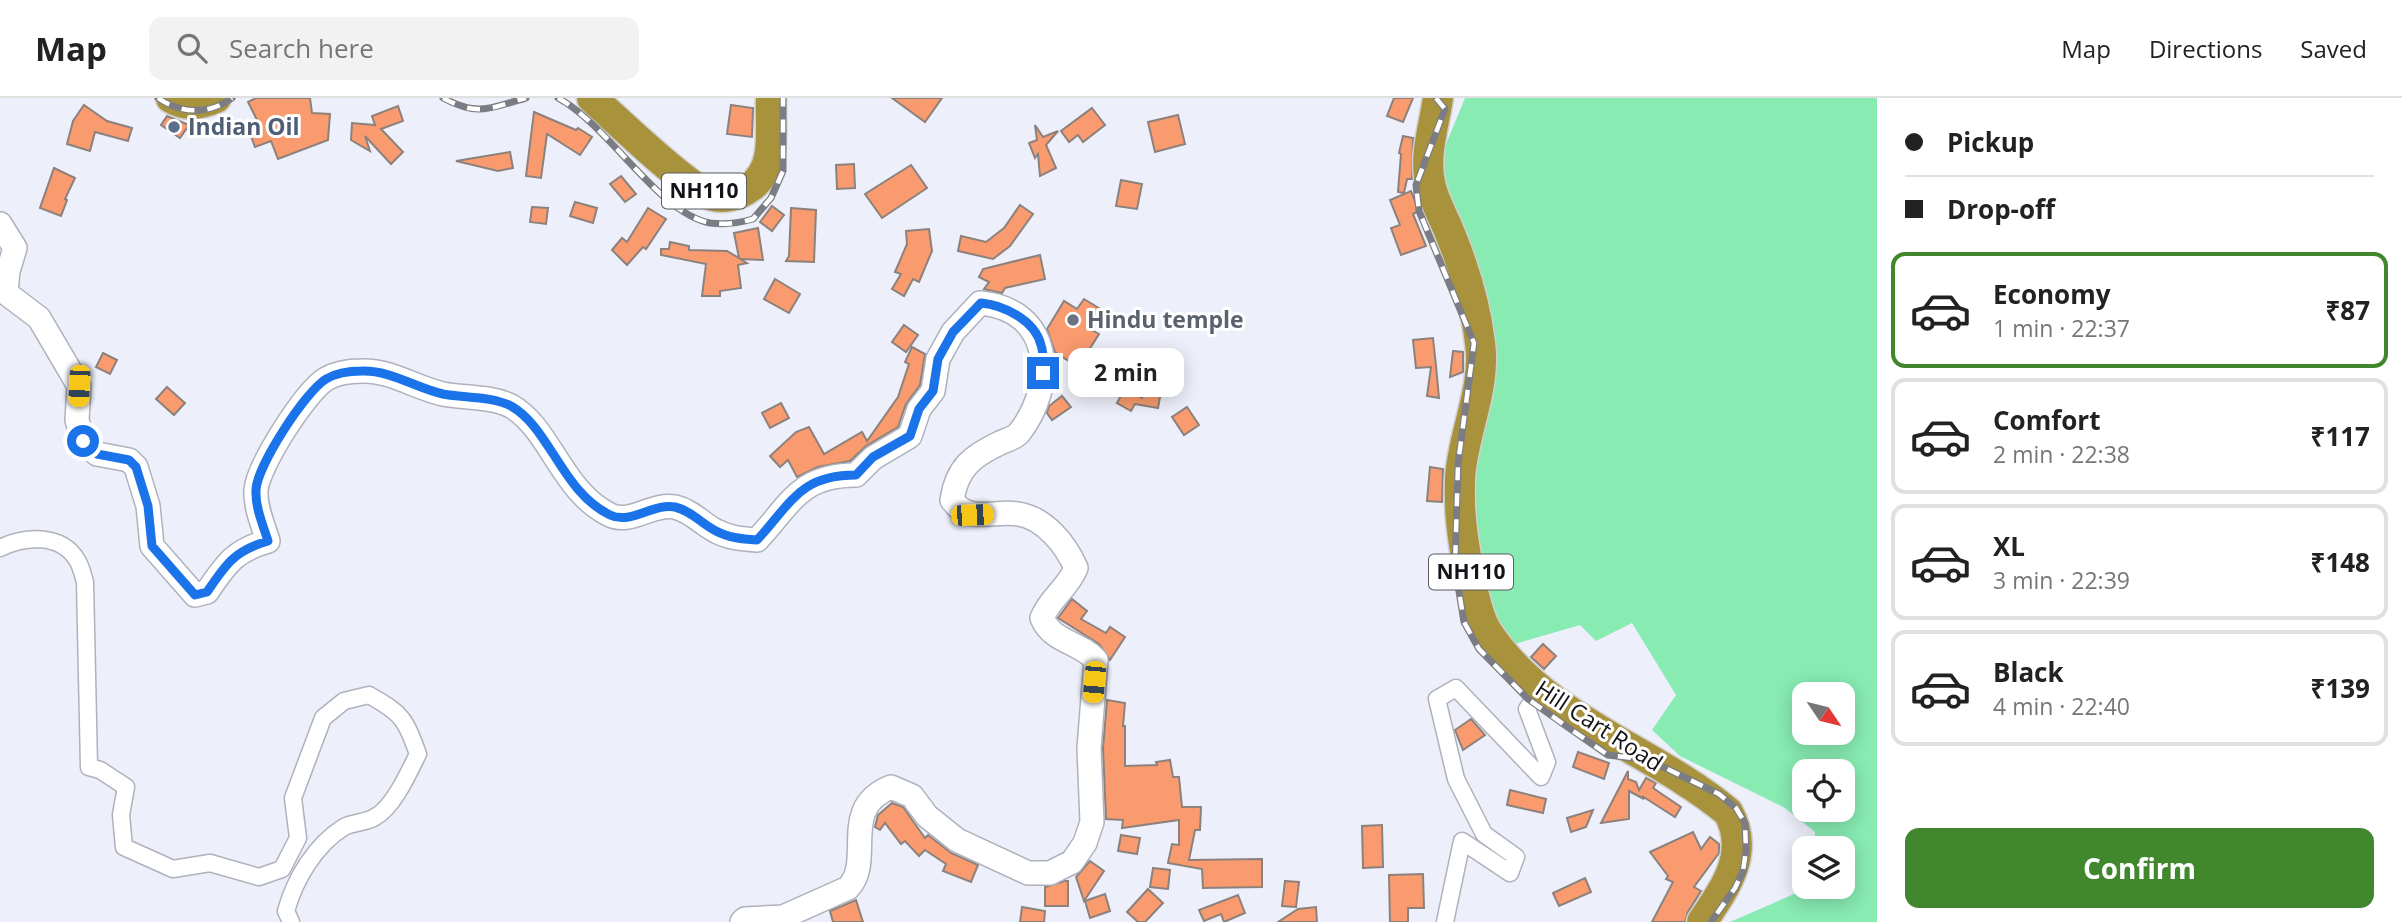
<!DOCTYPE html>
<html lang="en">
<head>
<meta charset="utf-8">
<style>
	:root { --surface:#fff; --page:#f2f2f2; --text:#222; --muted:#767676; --line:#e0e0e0; --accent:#40872d }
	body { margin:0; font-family:"Open Sans",sans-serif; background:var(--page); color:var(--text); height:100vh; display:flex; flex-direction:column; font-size:26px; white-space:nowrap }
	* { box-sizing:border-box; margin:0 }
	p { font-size:23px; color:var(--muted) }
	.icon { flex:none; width:38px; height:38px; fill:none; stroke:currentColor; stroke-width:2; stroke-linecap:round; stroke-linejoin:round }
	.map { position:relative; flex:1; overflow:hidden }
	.drawer { display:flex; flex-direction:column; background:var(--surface); width:525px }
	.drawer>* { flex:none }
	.guide { display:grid; align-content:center; height:154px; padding:0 28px; background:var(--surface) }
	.needle { width:46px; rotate:125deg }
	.fabs { position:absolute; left:1792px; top:584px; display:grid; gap:14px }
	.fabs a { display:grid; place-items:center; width:63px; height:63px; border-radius:14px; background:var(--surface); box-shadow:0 4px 18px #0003; font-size:35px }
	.end { position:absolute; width:32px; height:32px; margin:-16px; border:9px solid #1a73e8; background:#fff; box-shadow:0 0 0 4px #fff }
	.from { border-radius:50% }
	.bubble { position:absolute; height:49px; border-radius:14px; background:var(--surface); box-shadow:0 4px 18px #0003; font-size:23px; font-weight:700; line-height:49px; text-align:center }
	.car { position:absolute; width:21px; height:42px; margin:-21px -10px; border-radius:9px; box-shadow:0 0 5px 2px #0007; background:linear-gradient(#f5c518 24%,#345 0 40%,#f5c518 0 76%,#345 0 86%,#f5c518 0) }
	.guide b { display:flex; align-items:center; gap:24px; height:66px; font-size:26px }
	.guide b+b { border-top:2px solid var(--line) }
	.guide i { width:18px; height:18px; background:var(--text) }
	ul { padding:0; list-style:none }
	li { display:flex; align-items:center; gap:21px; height:116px; margin:0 14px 10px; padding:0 14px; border:4px solid var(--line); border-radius:14px }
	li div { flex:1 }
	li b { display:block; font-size:26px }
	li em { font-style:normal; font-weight:700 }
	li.current { border-color:var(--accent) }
	li>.icon { width:63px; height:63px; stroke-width:1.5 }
	.button { display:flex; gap:14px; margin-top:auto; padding:14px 28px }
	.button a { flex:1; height:80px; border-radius:14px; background:var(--accent); color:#fff; font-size:28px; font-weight:700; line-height:80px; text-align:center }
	header { display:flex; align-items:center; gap:42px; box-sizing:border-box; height:98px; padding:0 35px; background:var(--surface); border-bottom:2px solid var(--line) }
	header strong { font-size:33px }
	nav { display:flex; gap:38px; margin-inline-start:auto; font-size:24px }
	.search { width:490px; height:63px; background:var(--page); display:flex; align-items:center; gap:18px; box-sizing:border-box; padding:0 24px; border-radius:14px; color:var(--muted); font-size:26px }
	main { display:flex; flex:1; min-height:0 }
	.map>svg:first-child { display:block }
	.green { fill:#87ebb2; fill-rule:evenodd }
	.building { fill:#f99b6e; stroke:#8c817c; stroke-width:2 }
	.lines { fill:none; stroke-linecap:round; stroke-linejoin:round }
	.street-casing { stroke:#afb1bc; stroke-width:19 }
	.secondary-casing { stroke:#afb1bc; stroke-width:26 }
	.highway-casing { stroke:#d0d0d1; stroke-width:33 }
	.street { stroke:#fff; stroke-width:16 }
	.secondary { stroke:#fff; stroke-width:23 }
	.highway { stroke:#a9923c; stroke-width:30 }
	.rail-casing { stroke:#7c7d84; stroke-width:7 }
	.rail { stroke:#fff; stroke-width:4.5; stroke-dasharray:13; stroke-linecap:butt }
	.route { stroke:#1a73e8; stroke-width:9 }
	.service-dot { fill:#5c6f8a; stroke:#fff; stroke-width:2.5 }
	.worship-dot { fill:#6b7280; stroke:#fff; stroke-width:2.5 }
	.labels { text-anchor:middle; stroke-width:6; stroke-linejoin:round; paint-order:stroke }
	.shield { fill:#fff; stroke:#5a5a5d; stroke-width:2 }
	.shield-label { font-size:21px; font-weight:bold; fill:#141418 }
	.service-label { font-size:23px; font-weight:bold; fill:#4e5e75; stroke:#fff; text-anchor:start }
	.worship-label { font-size:23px; font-weight:bold; fill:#5b616d; stroke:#fff; text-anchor:start }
	.street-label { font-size:23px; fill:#141418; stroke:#fff }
</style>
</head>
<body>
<header>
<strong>Map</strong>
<div class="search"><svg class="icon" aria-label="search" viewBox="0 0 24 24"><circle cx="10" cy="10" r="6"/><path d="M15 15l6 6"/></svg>Search here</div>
<nav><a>Map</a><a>Directions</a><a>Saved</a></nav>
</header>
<main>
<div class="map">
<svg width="1877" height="824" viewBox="0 0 1877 824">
	<rect width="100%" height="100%" fill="#edeffa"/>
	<path class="green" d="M 1465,0 L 1877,0 L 1877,824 L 1730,824 L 1810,789 L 1843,789 L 1843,751 L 1814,751 L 1815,734 L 1785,710 L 1680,658 L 1652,632 L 1676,597 L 1632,525 L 1596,543 L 1580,527 L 1511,547 L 1494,527 L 1468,401 L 1491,237 L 1465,131 L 1451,106 L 1442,80 L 1446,46 ZM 1804,597 L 1843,597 L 1843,635 L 1804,635 ZM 1804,674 L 1843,674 L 1843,712 L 1804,712 Z"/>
	<g class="building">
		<polygon points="256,0 310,0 312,15 330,16 328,42 278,61 271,43 255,49 248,30 259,26 248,4"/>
		<polygon points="892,0 942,0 925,24"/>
		<polygon points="1394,0 1413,0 1403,24 1387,18"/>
		<polygon points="84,7 107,23 132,30 128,43 95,34 90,53 67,46 73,23"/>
		<polygon points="731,7 753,10 752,39 727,36"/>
		<polygon points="398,8 403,23 381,31 403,54 391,66 365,38 370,53 351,42 352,25 375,27 372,18"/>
		<polygon points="1092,10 1105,27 1083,44 1078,37 1069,44 1061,33"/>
		<polygon points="534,14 576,32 578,30 592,39 580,57 547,36 541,80 526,78"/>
		<polygon points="1178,17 1185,46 1155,54 1148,24"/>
		<polygon points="167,18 189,27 180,40 161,27"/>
		<polygon points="1035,27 1043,39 1058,33 1046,47 1056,70 1040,78 1038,56 1035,60 1029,45 1037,42"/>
		<polygon points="1403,38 1413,40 1412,81 1407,81 1404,95 1398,94 1401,56 1399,55"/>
		<polygon points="510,54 513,70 498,73 456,63"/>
		<polygon points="854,66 855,90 837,91 836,67"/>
		<polygon points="911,67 927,90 882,120 865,96"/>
		<polygon points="54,70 75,80 65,101 67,102 61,118 40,110"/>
		<polygon points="621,78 636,96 625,104 610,86"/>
		<polygon points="1121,82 1142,86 1137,111 1116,108"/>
		<polygon points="1411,93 1419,113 1413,116 1426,148 1401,157 1391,130 1400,127 1390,102"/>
		<polygon points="575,104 597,110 593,125 570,118"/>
		<polygon points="1020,107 1033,116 1010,148 993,161 958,153 961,138 986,144 1004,130"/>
		<polygon points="772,108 784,117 772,133 760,124"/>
		<polygon points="532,109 548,110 546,126 530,124"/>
		<polygon points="648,110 666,121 646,151 643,149 627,167 612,152 622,140 627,144"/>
		<polygon points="791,110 816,112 814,164 786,163 789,158"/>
		<polygon points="758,130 763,162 740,161 747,165 738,167 741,190 720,193 720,198 702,198 706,166 661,157 661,151 669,151 670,144 689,148 689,152 727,153 739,160 734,135"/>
		<polygon points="929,131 932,153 919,184 913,181 904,198 892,191 901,176 895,174 907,146 906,133"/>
		<polygon points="1040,157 1045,181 1005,190 1002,195 984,191 989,184 979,179 983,171"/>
		<polygon points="775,181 800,196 789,215 764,201"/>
		<polygon points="1084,201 1102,212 1090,231 1099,236 1082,263 1076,259 1072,265 1055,254 1047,231 1064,203 1077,211"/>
		<polygon points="904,227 918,237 906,254 892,244"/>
		<polygon points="1433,240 1436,268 1439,300 1427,298 1431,269 1416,270 1413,242"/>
		<polygon points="912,249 925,256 920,287 906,306 898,329 866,348 850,363 818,369 797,379 788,362 780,369 770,358 796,334 809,329 824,356 862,334 867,343 898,299 909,266 905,264"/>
		<polygon points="1453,253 1463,254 1463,274 1450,279"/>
		<polygon points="103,255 117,262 110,276 96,269"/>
		<polygon points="1145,285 1162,288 1158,310 1135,306 1131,313 1117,305 1125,290 1142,300"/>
		<polygon points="167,289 185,305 174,317 156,301"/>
		<polygon points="1062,298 1071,309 1052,322 1047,315 1049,308"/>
		<polygon points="781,305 789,320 770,330 762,315"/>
		<polygon points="1187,309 1199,327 1184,337 1172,319"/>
		<polygon points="1430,369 1443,371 1442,404 1427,403"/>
		<polygon points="1072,501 1087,513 1081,521 1106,535 1110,529 1125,539 1110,562 1099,546 1058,520"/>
		<polygon points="1543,546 1556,558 1544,571 1531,559"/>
		<polygon points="1107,602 1125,605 1123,628 1125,628 1125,668 1157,667 1156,664 1170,662 1173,679 1179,679 1182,709 1201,709 1200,732 1195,732 1189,762 1262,761 1262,789 1203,790 1202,771 1168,765 1172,746 1179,747 1179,722 1122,730 1123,722 1106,721 1103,650"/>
		<polygon points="1471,621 1485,637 1463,652 1455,632"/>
		<polygon points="1578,654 1609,665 1604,681 1573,669"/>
		<polygon points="1628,673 1628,681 1636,684 1639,692 1646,680 1656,685 1653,690 1681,709 1675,719 1642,698 1644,701 1629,693 1629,721 1601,725"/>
		<polygon points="1510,692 1546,701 1543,715 1507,707"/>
		<polygon points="892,705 903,709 925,740 928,737 951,755 978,767 971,784 943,773 946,766 925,752 919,758 905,743 901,746 885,725 880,732 875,729 878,717"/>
		<polygon points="1593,712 1586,729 1571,734 1567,720"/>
		<polygon points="1382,727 1383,769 1363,770 1362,728"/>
		<polygon points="1693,734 1701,751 1710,739 1719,746 1719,755 1694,789 1701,793 1688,814 1685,824 1652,824 1673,784 1666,781 1668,778 1650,754"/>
		<polygon points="1121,737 1140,740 1137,756 1118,753"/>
		<polygon points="1090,763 1104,773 1084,803 1076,779"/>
		<polygon points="1153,770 1170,772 1168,791 1150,789"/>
		<polygon points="1423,776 1424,810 1408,810 1408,824 1390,824 1389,777"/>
		<polygon points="1585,780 1591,794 1559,808 1553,795"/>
		<polygon points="1065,783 1068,783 1068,808 1045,808 1045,789"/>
		<polygon points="1285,783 1299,784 1296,809 1282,808"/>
		<polygon points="1148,791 1163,805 1145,824 1138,824 1127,814"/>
		<polygon points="1105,796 1110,813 1090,820 1085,803"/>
		<polygon points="1238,797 1245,815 1224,824 1221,816 1204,823 1199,812"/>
		<polygon points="856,802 863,824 833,824 830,813"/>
		<polygon points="1022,809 1045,813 1044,824 1020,824"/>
		<polygon points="1316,809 1317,824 1278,824 1298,811"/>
	</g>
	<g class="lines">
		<g class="street-casing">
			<g id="street">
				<path d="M 0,450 C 24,438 61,435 77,462 C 81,468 83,477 85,484 L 89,669 L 100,672 L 126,689 L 121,717 L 124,749 L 173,771 L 210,765 L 259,779 L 282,771 L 298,740 L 293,700 L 323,620 L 344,603 L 369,597 C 403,616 405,621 418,656 C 409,674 393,710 375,719 C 366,725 353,724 344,729 C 315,747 295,781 286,813 L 291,824"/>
				<polyline points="1445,824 1462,743 1510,775 1516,759 1484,736 1456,681 1437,601 1456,590 1541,679 1547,664 1527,611 1540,592"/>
			</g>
		</g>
		<g class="secondary-casing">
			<path id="secondary" d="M 0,126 L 15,150 L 8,173 L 6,195 L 39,220 L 79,288 L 77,322 L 83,343 L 97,356 L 129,362 L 136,369 L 148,408 L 152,448 L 195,497 L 207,494 C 226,466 234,453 268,443 C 263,427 255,409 256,392 C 258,368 305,294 326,281 C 336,275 350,273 362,273 C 390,272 416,290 443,296 C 464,300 491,298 511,308 C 550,330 562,394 610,417 C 631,427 651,405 675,409 C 692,413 702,426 716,433 C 729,440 743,441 757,442 C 791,406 799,377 856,377 L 873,360 L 910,338 L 919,311 L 933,293 L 938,261 L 953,234 L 980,205 C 1053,211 1057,287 1019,335 C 1015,340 1006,342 1000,345 C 972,358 957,370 952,402 C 969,426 993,412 1018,416 C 1045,420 1066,447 1076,470 C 1068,490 1050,500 1042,520 C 1052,544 1080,544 1096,562 L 1089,650 L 1092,724 L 1085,745 L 1072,764 L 1050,775 L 1028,775 L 957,742 L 927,718 L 912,698 L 891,689 C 838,710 875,762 848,790 L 783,819 L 745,821 L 742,824"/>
		</g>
		<g class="highway-casing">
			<g id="highway">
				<path d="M 171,0 C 185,9 202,6 216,0"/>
				<path d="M 592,0 C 615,20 688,92 713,98 C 725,101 740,97 749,90 C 759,84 767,71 769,59 C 773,41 770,19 771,0"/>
				<path d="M 1438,0 C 1434,29 1423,59 1431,89 C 1435,105 1445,122 1451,138 C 1464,170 1476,210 1480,245 C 1486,286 1466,329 1461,370 C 1459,382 1460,395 1460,407 C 1461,435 1473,513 1488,535 C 1546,622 1651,650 1728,714 C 1751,755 1725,790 1702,824"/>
			</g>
		</g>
		<use href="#street" class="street"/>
		<use href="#secondary" class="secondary"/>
		<use href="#highway" class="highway"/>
		<g class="rail-casing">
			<g id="rail">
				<path d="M 158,0 C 181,16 209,17 232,0"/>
				<path d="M 443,0 C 479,19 489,10 526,0"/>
				<path d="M 558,0 C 610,28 658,115 710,125 C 725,127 739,125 753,121 L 771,100 L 783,73 L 783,0"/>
				<polyline points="1436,0 1445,11 1416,87 1419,113 1474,245 1458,366 1455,469 1464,524 1479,551 1528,601 1566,628 1608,657 1649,662 1719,696 1736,710 1745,725 1746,753 1743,773 1735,790 1711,824"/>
			</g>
		</g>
		<use href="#rail" class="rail"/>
	</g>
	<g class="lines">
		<path class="route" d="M 83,343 L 97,356 L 129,362 L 136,369 L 148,408 L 152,448 L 195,497 L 207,494 C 226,466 234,453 268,443 C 263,427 255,409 256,392 C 257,368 305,294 326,281 C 336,275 350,273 362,273 C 390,272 416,290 443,296 C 464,300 491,298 511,308 C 550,330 562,394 610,417 C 631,427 652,405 675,409 C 692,413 702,426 716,433 C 729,440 743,441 757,442 C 791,406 799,377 856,377 L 873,359 L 910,338 L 919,311 L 933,293 L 938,261 L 953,234 L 981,205 C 1003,207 1035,222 1041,247 C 1044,255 1043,266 1043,275"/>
	</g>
	<circle class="service-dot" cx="174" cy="29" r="7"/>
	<circle class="worship-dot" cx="1073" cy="222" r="7"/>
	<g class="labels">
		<g class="shield">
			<rect x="662" y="75.5" width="84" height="35" rx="5"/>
			<rect x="1429" y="456.5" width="84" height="35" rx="5"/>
		</g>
		<g class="shield-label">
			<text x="704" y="100">NH110</text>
			<text x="1471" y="481">NH110</text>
		</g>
		<g class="service-label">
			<text x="188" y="37">Indian Oil</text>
		</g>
		<g class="worship-label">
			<text x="1087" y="230">Hindu temple</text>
		</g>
		<g class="street-label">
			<text transform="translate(1599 628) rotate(33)" y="8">Hill Cart Road</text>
		</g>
	</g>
</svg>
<div class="fabs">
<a><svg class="needle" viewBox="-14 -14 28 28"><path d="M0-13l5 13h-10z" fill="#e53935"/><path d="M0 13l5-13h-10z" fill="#767676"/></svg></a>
<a><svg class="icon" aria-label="locate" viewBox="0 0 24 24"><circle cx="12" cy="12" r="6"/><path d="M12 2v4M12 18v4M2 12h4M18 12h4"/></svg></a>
<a><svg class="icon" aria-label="layers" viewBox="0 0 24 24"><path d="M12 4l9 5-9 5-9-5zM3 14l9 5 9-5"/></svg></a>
</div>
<i class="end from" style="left:83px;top:343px"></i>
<i class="end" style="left:1043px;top:275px"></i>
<div class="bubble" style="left:1068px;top:250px;width:116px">2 min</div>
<i class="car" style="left:79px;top:288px;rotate:183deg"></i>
<i class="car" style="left:972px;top:417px;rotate:88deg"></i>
<i class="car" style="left:1094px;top:584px;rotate:185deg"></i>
</div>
<section class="drawer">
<div class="guide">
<b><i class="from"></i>Pickup</b>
<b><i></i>Drop-off</b>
</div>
<ul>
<li class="current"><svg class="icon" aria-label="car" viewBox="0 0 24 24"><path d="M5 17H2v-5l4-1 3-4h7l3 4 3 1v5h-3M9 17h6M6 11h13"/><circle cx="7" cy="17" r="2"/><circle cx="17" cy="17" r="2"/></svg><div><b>Economy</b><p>1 min · 22:37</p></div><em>₹87</em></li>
<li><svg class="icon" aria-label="car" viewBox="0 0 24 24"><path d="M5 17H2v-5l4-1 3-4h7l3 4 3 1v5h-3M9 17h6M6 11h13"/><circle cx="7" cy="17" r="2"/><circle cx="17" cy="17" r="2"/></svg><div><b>Comfort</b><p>2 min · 22:38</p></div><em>₹117</em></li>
<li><svg class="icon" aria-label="car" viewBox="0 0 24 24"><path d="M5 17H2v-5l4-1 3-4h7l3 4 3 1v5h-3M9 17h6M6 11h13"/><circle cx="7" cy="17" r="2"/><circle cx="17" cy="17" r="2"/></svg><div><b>XL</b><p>3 min · 22:39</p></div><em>₹148</em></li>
<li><svg class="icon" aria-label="car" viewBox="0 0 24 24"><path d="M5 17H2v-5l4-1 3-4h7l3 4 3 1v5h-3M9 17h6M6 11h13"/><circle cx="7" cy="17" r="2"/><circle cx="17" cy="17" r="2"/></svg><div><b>Black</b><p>4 min · 22:40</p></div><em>₹139</em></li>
</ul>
<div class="button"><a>Confirm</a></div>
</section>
</main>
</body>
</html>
